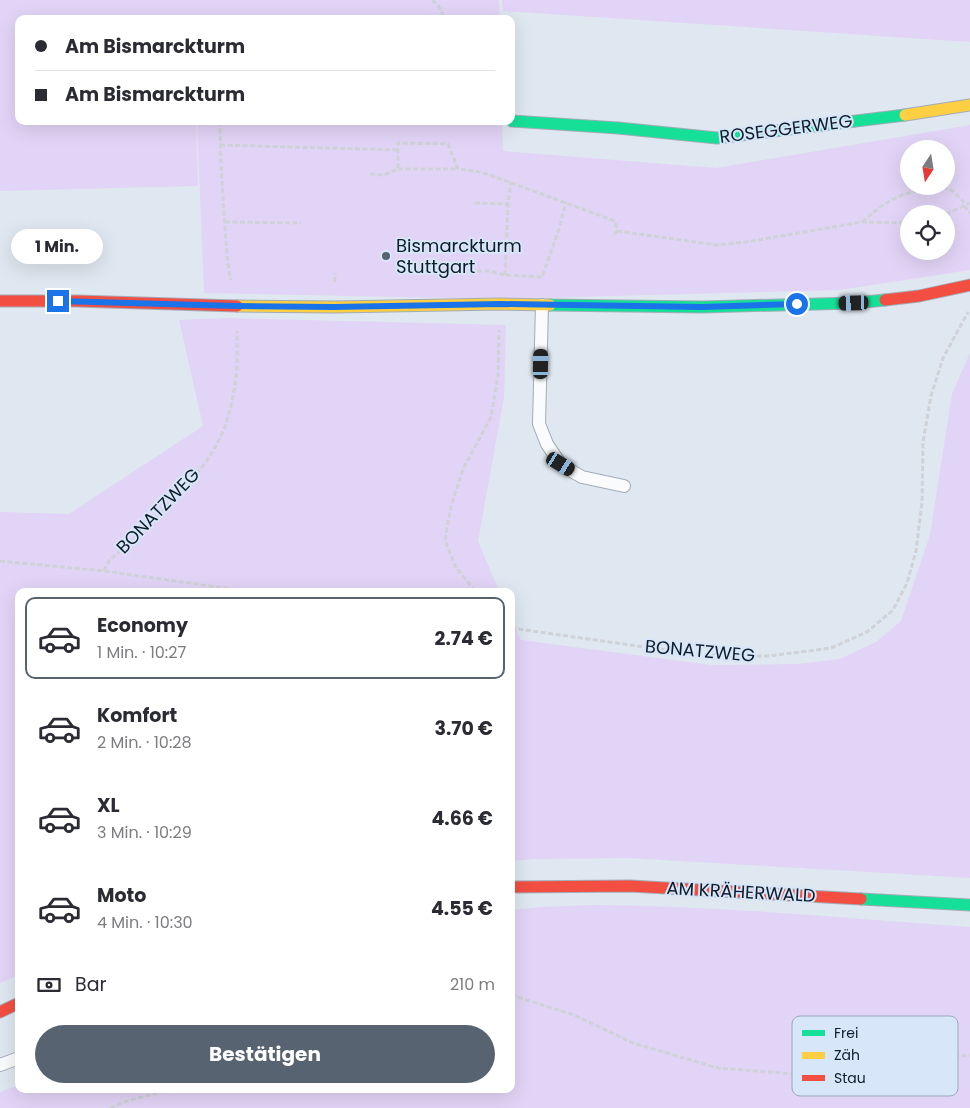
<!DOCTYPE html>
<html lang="de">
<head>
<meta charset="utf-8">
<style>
	:root { --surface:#fff; --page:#f7f7f7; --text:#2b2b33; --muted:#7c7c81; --line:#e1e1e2; --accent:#576370 }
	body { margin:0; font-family:Poppins,sans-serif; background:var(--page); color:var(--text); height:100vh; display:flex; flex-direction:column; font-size:19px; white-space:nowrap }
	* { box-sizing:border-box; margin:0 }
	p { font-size:16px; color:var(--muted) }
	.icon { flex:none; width:28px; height:28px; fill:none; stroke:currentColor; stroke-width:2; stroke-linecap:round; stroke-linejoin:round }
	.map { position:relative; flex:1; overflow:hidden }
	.sheet { position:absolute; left:15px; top:588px; width:500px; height:505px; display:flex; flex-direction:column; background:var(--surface); border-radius:10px; box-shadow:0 5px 20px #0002 }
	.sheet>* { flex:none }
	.hud { position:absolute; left:15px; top:15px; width:500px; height:110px; border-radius:10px; box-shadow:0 5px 20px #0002; display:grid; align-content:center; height:110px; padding:0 20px; background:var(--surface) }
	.needle { width:32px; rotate:192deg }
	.buttons { position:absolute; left:900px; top:140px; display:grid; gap:10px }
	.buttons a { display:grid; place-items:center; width:55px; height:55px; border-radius:50%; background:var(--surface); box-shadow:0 5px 20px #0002; font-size:25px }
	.end { position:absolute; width:22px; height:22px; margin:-11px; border:6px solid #1a73e8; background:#fff; box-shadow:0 0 0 2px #fff }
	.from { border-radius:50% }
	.bubble { position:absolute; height:35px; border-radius:18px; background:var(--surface); box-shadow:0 5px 20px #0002; font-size:16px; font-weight:700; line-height:35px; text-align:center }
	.car { position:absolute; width:15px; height:30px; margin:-15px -8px; border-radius:6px; box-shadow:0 0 4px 1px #0007; background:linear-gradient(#222 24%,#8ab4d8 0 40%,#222 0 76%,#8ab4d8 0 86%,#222 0) }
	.hud b { display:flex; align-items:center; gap:18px; height:48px; font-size:19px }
	.hud b+b { border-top:1px solid var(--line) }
	.hud i { width:12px; height:12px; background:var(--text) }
	ul { padding:9px 0 0; list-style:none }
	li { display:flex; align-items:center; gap:15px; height:82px; margin:0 10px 8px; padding:0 10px; border:2px solid transparent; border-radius:10px }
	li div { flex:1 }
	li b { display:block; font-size:19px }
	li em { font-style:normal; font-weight:700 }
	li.active { border-color:var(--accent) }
	li>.icon { width:45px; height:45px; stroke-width:1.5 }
	.pay { display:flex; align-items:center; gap:12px; height:55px; padding:0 20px; font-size:19px }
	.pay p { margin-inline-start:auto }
	.primary-button { display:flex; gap:10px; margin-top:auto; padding:10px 20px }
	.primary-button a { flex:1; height:58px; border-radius:30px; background:var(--accent); color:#fff; font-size:20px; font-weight:700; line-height:58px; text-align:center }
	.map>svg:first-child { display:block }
	.green { fill:#e2d4f6; fill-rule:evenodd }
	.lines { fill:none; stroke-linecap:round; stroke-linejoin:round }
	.lane-casing { stroke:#a2acb7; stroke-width:14 }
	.fast-casing { stroke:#a2acb7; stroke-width:13 }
	.slow-casing { stroke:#a2acb7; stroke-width:13 }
	.jam-casing { stroke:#a2acb7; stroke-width:13 }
	.path { stroke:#cfd2d6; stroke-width:3; stroke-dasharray:5 2.5; stroke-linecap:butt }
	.lane { stroke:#fafbfd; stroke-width:12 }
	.fast { stroke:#16e098; stroke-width:11 }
	.slow { stroke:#ffcf43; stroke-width:11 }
	.jam { stroke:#f24e42; stroke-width:11 }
	.route { stroke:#1a73e8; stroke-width:6 }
	.poi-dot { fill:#576370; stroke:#d7e6f8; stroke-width:2 }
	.labels { text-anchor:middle; stroke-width:4; stroke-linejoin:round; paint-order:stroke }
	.street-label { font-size:18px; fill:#0e1c2b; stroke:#d7e6f8 }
	.poi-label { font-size:18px; fill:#0e1c2b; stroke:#d7e6f8; text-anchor:start }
	.key { fill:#d7e6f8; stroke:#9ba9ba; stroke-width:1 }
	.key-label { font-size:14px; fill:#0e1c2b }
</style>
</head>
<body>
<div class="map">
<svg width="970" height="1108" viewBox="0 0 970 1108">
	<rect width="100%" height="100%" fill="#dfe7f0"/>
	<g class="green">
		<polygon points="0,0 499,0 500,19 193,19 193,11 192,19 19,19 19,121 196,121 198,186 0,191"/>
		<polygon points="502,0 970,0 970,42 503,11"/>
		<path d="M 197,121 L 502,121 L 503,151 L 716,168 L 970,125 L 970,270 L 840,290 L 494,299 L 204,293 ZM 909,149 L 946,149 L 946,186 L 909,186 ZM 909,214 L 946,214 L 946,251 L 909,251 Z"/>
		<polygon points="225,318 506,325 504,397 478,541 499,591 19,591 19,975 0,983 0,512 69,514 203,426 179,320"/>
		<polygon points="970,353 970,878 630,858 534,859 511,861 511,618 521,640 711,665 798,664 840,659 876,642 901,621 930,535 952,394"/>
		<path d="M 595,905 C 720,906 845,918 970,927 L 970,1108 L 0,1108 L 0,1092 L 19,1085 L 19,1089 L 511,1089 L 511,910 L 541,907 Z"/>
	</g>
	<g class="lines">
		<g class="lane-casing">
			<g id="lane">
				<polyline points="542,305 539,424 547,444 561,465 582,477 624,486"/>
				<polyline points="0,1065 19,1058"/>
			</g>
		</g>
		<g class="fast-casing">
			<g id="fast">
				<polyline points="512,121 618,128 717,138 905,115"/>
				<polyline points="550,305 702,307 854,303 885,300"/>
				<polyline points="861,899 970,905"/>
			</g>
		</g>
		<g class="slow-casing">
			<g id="slow">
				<polyline points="905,115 970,105"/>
				<polyline points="237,306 335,307 500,304 550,305"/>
			</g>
		</g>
		<g class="jam-casing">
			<g id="jam">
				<polyline points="885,300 919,296 970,285"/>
				<polyline points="0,301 77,301 237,306"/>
				<polyline points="511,887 630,886 861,899"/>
				<polyline points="0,1012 19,1003"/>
			</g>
		</g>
		<g class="path">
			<path d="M 432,0 C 439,5 442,11 444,19"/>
			<path d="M 220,121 C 220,152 222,183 224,214 C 226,236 226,259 231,280"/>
			<polyline points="220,145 398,150"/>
			<polyline points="398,169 458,169"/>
			<polyline points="370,174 384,175 398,169 398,143 448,144 458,169 475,171 487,174 615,221 617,231 613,237"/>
			<polyline points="475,203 508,204"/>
			<polyline points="964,206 970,213"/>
			<polyline points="946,214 970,203"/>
			<polyline points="225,222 301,223"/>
			<path d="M 862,222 C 885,202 897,194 927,189 C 933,188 940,186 946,188 C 955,191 960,198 966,205"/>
			<polyline points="617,231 717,245 746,242 862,222 909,223"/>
			<polyline points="462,271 490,271 505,275 542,277 559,229 566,202"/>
			<polyline points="505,275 508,204 511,182"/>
			<polyline points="335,282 335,273"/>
			<polyline points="0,561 104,571 246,591"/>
			<path d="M 104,571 L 109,561 C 149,524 203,480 224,429 C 230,413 234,394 236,377 C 238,362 237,346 237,331"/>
			<polyline points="475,591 455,566 445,540 451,506 463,469 491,417 498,376 499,330"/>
			<polyline points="511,628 687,653 730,656 769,656 831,648 867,632 893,610 907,583 916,551 922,502 923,442 931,396 943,358 968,312"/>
			<polyline points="511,995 574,1015 633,1043 718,1068 797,1074 902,1060 970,1055"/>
			<polyline points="110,1108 127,1101 171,1089"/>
		</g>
		<use href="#lane" class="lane"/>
		<use href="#fast" class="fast"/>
		<use href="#slow" class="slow"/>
		<use href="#jam" class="jam"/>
	</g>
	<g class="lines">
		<polyline class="route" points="58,301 236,306 334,307 500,304 702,307 797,304"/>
	</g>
	<circle class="poi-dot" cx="386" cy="256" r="5"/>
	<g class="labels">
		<g class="street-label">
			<text transform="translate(786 129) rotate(-7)" y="6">ROSEGGERWEG</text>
			<text transform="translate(158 511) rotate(-46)" y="6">BONATZWEG</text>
			<text transform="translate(700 651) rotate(5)" y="6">BONATZWEG</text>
			<text transform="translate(741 892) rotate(3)" y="6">AM KRÄHERWALD</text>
		</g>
		<g class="poi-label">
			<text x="396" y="252">Bismarckturm<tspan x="396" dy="21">Stuttgart</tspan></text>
		</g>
	</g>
	<rect x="792" y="1016" width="166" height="80" rx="8" class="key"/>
	<rect x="802" y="1030" width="23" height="6" fill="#16e098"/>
	<rect x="802" y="1052" width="23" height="7" fill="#ffcf43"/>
	<rect x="802" y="1075" width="23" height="6" fill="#f24e42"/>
	<g class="key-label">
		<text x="834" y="1038">Frei</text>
		<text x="834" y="1060">Zäh</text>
		<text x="834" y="1083">Stau</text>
	</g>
</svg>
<div class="buttons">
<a><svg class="needle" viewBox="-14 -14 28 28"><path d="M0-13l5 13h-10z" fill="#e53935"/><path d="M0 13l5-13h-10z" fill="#7c7c81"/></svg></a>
<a><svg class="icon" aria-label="locate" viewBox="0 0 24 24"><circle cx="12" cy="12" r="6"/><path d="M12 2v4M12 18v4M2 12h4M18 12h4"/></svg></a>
</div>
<i class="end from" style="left:797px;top:304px"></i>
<i class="end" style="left:58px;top:301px"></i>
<div class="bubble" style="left:11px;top:229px;width:92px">1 Min.</div>
<i class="car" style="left:854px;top:303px;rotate:268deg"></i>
<i class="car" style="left:541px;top:364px;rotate:1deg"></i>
<i class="car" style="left:561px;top:464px;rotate:121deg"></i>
<div class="hud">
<b><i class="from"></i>Am Bismarckturm</b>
<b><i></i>Am Bismarckturm</b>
</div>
<section class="sheet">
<ul>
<li class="active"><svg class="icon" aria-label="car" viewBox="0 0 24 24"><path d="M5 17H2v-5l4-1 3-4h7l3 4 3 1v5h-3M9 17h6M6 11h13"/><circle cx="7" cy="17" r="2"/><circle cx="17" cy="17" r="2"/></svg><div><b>Economy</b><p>1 Min. · 10:27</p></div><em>2.74 €</em></li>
<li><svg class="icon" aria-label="car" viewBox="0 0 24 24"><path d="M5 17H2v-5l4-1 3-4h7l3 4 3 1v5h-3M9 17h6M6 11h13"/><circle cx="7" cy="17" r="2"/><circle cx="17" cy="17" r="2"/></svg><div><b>Komfort</b><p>2 Min. · 10:28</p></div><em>3.70 €</em></li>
<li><svg class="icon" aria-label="car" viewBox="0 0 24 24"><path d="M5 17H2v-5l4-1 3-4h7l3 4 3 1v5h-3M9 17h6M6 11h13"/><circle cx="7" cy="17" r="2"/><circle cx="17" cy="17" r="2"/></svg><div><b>XL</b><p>3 Min. · 10:29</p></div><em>4.66 €</em></li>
<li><svg class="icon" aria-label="car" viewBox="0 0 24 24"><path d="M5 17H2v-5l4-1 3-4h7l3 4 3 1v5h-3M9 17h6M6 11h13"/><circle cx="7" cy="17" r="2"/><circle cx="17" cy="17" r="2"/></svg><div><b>Moto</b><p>4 Min. · 10:30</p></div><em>4.55 €</em></li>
</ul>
<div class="pay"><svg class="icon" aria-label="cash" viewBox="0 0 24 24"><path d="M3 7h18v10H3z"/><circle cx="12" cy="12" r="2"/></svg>Bar<p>210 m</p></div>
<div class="primary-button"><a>Bestätigen</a></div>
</section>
</div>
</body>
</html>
